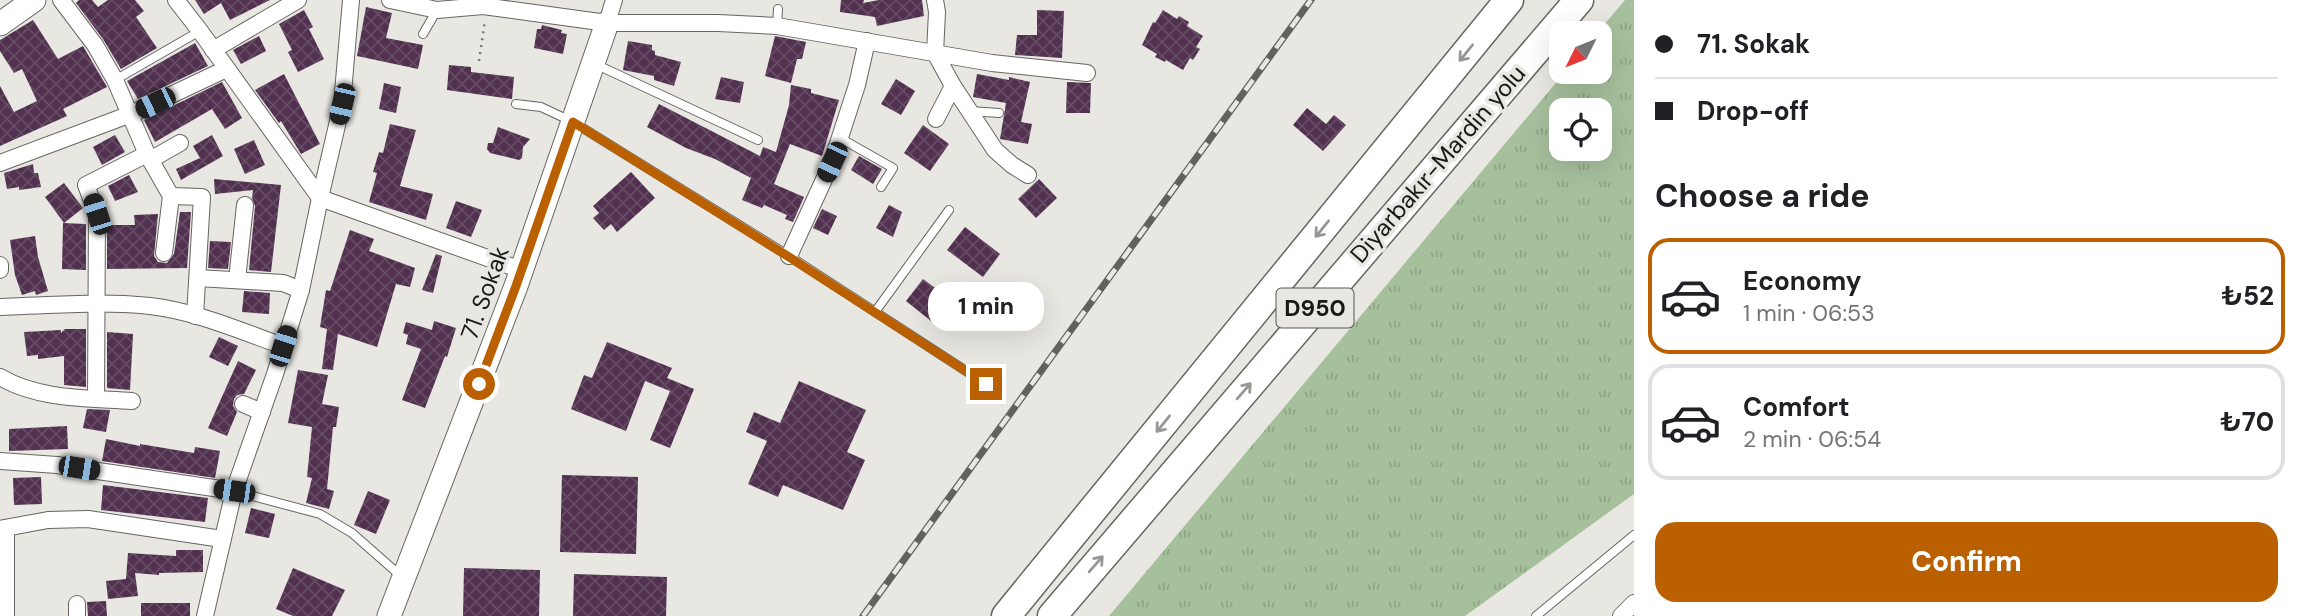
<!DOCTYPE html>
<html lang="en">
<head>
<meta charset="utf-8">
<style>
	:root { --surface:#fff; --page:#f2f2f2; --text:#202124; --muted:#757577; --line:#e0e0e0; --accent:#ba6000 }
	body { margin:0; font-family:"DM Sans",sans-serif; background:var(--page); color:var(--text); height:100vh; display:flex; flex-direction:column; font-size:26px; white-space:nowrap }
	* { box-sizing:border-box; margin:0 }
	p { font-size:23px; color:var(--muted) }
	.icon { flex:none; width:38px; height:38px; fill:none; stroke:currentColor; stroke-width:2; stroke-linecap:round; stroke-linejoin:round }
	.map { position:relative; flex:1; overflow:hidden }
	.details { display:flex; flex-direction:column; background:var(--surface); width:665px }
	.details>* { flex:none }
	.hud { display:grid; align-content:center; height:154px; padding:0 21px; background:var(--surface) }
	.needle { width:46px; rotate:227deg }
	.buttons { position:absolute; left:1549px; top:21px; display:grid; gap:14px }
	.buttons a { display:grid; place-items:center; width:63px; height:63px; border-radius:14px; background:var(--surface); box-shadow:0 7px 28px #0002; font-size:35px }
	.end { position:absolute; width:32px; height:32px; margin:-16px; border:9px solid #ba6000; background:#fff; box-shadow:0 0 0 4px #fff }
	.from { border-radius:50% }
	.bubble { position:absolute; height:49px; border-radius:21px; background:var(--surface); box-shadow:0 7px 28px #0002; font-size:23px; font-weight:800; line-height:49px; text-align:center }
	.car { position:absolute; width:21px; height:42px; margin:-21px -10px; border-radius:9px; box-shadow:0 0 5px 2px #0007; background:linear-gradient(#222 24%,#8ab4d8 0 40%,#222 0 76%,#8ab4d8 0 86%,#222 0) }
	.hud b { display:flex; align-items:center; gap:24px; height:66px; font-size:26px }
	.hud b+b { border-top:2px solid var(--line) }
	.hud i { width:18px; height:18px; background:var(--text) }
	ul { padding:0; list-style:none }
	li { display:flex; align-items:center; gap:21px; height:116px; margin:0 14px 10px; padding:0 7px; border:4px solid var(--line); border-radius:21px }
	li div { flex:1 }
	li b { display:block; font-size:26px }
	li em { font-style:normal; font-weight:800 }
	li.selected { border-color:var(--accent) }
	li>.icon { width:63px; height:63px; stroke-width:1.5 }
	h2 { padding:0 21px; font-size:32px; line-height:84px }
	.primary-button { display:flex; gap:14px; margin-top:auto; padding:14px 21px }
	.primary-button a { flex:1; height:80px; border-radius:21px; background:var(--accent); color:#fff; font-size:28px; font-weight:800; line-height:80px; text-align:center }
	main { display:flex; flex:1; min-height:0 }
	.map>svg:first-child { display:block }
	.grass { fill:url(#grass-tufts); fill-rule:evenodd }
	.building { fill:url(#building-cross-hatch) }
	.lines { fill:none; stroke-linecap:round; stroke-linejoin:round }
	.lane-casing { stroke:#676561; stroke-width:10 }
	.street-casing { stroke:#676561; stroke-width:18 }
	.secondary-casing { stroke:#676561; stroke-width:25 }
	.highway-casing { stroke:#676561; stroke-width:31 }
	.path { stroke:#797774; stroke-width:2.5; stroke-dasharray:2 5; stroke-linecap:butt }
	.lane { stroke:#fff; stroke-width:8 }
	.street { stroke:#fff; stroke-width:16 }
	.secondary { stroke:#fff; stroke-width:23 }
	.highway { stroke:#fff; stroke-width:28 }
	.rail-casing { stroke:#62615e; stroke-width:7 }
	.rail { stroke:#e9e7e2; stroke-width:4.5; stroke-dasharray:13; stroke-linecap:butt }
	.oneway { stroke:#989796 }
	.route { stroke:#ba6000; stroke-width:9 }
	.labels { text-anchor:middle; stroke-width:7; stroke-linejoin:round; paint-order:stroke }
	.shield { fill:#e9e7e2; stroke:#575653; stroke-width:2 }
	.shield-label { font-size:23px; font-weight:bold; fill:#191816 }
	.street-label { font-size:24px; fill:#191816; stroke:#e9e7e2 }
</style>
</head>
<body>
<main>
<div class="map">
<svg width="1634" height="616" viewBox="0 0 1634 616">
	<defs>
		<pattern id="grass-tufts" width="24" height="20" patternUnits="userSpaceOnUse" patternTransform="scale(1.75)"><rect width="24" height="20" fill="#a7c09c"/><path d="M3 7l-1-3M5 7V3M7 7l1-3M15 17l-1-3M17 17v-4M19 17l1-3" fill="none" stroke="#8fa486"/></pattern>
		<pattern id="building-cross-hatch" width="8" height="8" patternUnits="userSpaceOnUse" patternTransform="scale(1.75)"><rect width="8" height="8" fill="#51314f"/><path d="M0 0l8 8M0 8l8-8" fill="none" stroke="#664c64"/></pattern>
	</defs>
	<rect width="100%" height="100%" fill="#e9e7e2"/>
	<path class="grass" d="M 1625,0 L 1634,0 L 1634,494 L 1465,616 L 1109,616 L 1565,72 L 1600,72 L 1600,33 L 1597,33 ZM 1561,110 L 1600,110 L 1600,149 L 1561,149 Z"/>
	<g class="building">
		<polygon points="79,0 92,0 98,7 108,0 135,0 144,11 136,17 157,48 121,69 103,39 76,3"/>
		<polygon points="195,0 270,0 230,20 221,3 204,14"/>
		<polygon points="841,0 864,0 863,3 879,0 922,0 924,16 877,26 875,17 840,12"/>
		<polygon points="366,7 392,13 386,38 423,45 418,69 357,56"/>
		<polygon points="304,10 313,27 309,29 324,59 298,72 288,52 292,50 279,24"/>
		<polygon points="1037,10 1064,11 1062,58 1015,55 1017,35 1037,35"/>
		<polygon points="1163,10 1177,19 1179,16 1189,22 1187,26 1203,36 1196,47 1200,49 1193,60 1190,58 1183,70 1166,60 1165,62 1155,57 1157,54 1142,45 1153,22 1155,23"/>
		<polygon points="33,20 58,59 83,46 107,87 63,109 67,116 0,146 0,86 14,112 37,101 22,69 14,73 0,51 0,40"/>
		<polygon points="542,25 562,30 561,33 567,34 563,54 534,48 537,29 541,29"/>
		<polygon points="259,36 266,51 241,64 233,50"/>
		<polygon points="775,36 806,42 802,59 797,59 791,83 765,76"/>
		<polygon points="628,41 652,45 652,50 655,51 655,55 681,62 674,86 654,80 654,76 623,70"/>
		<polygon points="195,43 208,66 138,99 127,81"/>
		<polygon points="449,65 471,67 471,72 514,77 512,99 447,90"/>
		<polygon points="284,74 320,144 301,154 281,121 279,123 255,90"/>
		<polygon points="977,74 1009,80 1009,77 1030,82 1021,122 1032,124 1028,144 1000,139 1006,103 973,97"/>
		<polygon points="721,77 744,82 740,103 715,99"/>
		<polygon points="896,79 915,91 901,115 881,104"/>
		<polygon points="222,82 242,118 225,129 212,109 155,142 144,120"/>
		<polygon points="1067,82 1091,83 1090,113 1066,113"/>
		<polygon points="384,83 401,87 396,113 379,109"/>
		<polygon points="791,85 811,89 811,93 839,100 822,156 790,144 774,184 804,197 793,222 785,219 787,215 764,205 762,208 742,200 751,178 715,159 686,148 647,127 659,104 760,156 763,147 776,152 789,105"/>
		<polygon points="1307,108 1326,124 1334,115 1346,125 1323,151 1293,125"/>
		<polygon points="390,124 416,130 400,186 433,194 426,220 369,202 377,173 373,172 379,152 383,153"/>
		<polygon points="923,125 949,144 930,171 904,153"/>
		<polygon points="498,127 530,139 523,147 522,158 519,160 490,153 487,149 488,143 493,143"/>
		<polygon points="115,135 125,152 102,165 93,147"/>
		<polygon points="212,135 223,156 181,180 176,169 200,158 193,146"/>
		<polygon points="254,140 265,165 245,174 234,149"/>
		<polygon points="859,156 882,169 873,184 851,170"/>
		<polygon points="33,164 34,173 38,173 41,187 19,190 19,187 7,189 4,173"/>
		<polygon points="631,172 655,198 617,232 611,224 604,230 593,218 599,213 593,206"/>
		<polygon points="129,175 138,192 115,201 108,186"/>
		<polygon points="214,179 281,185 271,272 249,270 255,206 252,198 253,190 215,194"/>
		<polygon points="1039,179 1057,198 1036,218 1018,199"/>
		<polygon points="64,183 83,208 64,223 45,197"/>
		<polygon points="456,201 482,210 471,237 446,228"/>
		<polygon points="889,205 902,212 893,237 876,228"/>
		<polygon points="822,209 837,216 828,235 813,228"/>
		<polygon points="180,212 191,212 187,268 107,269 107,225 135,225 134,215 158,214 154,256 158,262 167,263 174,254"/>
		<polygon points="63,223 86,224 86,270 62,269"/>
		<polygon points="965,227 1000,254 983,277 947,250"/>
		<polygon points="350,230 374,239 369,251 415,268 410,287 396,284 377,347 338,334 333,370 322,369 327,329 320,327 326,290 330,291"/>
		<polygon points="35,236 38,257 48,291 36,295 35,291 22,295 15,275 10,240"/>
		<polygon points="210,241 231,242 228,269 208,268"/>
		<polygon points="436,254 442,256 433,293 422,290"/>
		<polygon points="923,279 959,306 941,329 906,301"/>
		<polygon points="244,291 270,293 269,314 242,312"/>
		<polygon points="434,321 456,328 447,357 445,356 425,408 402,400 421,349 406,344 408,335 403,333 406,322 432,330"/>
		<polygon points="65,329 86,329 86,387 64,385 64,356 38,359 38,355 27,356 24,332 61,330 61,333"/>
		<polygon points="107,332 133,334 130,390 107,388"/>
		<polygon points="219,337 238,346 228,366 209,357"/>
		<polygon points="607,342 672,368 667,378 694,389 670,448 650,440 670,391 645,381 626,431 571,409 584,375 592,378"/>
		<polygon points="238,361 256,370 244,394 237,395 234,399 233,406 237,412 227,436 208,428"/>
		<polygon points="298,370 328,375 322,404 339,407 336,427 333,427 327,489 334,491 329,509 306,503 312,478 307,477 312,427 288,423"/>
		<polygon points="799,381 866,410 847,452 865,460 843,510 783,485 778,497 748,484 767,441 746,432 754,412 780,423"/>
		<polygon points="87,409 110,410 106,432 83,428"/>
		<polygon points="67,426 68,449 9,451 9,429"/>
		<polygon points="106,439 140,446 140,444 194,453 195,447 220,451 215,478 102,461"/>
		<polygon points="562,475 638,477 636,554 560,552"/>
		<polygon points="41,477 42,504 14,505 13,478"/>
		<polygon points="103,485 208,498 205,522 101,510"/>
		<polygon points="368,491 390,500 376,534 354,525"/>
		<polygon points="251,508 275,514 269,538 245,533"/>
		<polygon points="176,550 203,550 203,572 159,573 159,575 135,573 138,596 108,599 106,581 126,579 128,553 176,556"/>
		<polygon points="293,568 345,590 332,616 293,616 276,609"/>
		<polygon points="464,568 540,570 539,616 463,616"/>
		<polygon points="574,574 667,577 666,616 573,616"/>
		<polygon points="106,601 107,616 88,616 87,602"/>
		<rect x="141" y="603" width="49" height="13"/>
	</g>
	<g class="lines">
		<g class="lane-casing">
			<g id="lane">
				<polyline points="777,26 778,9"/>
				<polyline points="423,34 437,10"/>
				<polyline points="595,64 758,140"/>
				<polyline points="115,80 200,31"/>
				<polyline points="516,104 541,107 573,122 789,256 986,384"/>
				<polyline points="970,111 999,113"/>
				<polyline points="840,138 893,168 881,187"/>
				<polyline points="875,312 949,210"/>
				<polyline points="234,491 320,514 352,533 402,577"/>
				<polyline points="1536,616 1634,535"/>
			</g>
		</g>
		<g class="street-casing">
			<g id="street">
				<polyline points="61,0 95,45 115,80 147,154 171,196 164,253"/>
				<polyline points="176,0 200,31 320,198 521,270"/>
				<polyline points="390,0 437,10 483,6 607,23 718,23 777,26 992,63 1087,73"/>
				<polyline points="935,0 937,12 935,53 953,86 995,150 1012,165 1028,175"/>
				<polyline points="607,23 614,0"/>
				<polyline points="213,50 298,0"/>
				<polyline points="936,119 953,86"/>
				<polyline points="150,160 180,143"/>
				<polyline points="0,163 131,114 226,69"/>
				<polyline points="171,196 202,197 195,316"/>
				<polyline points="789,256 832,162 857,85 867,41"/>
				<polyline points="0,265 0,270"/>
				<polyline points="198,278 283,283 301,290"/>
				<polyline points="237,280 245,205"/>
				<path d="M 0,307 C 50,305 100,301 150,306 C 195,311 241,331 283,346"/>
				<path d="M 0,377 C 39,400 88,398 132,401"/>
				<polyline points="96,398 97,214 86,185 147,154"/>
				<polyline points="243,404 262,412"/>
				<polyline points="0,461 57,465 234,491"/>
				<polyline points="0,529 48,520 88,519 222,539"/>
				<polyline points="6,616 6,528"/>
				<polyline points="77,616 77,604"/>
				<polyline points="205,616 234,491 275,374 301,290 320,198 342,104 351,0"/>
				<polyline points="1621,616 1634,603"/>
			</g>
		</g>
		<g class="secondary-casing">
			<g id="secondary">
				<polyline points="0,24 34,0"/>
				<polyline points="389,616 516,286 607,23"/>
			</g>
		</g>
		<g class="highway-casing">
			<g id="highway">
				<polyline points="1006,616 1509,0"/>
				<polyline points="1052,616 1579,0"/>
			</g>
		</g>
		<polyline class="path" points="479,61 485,20"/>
		<use href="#lane" class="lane"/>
		<use href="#street" class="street"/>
		<use href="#secondary" class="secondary"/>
		<use href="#highway" class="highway"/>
		<g class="rail-casing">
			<polyline id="rail" points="863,616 1311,0"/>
		</g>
		<use href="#rail" class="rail"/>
	</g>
	<defs><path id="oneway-shaft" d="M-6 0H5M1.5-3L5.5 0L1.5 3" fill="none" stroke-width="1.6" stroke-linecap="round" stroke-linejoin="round" transform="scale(1.75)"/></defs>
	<g class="oneway">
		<use href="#oneway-shaft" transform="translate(1466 53) rotate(129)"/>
		<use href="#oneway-shaft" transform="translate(1322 229) rotate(129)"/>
		<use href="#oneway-shaft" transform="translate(1244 391) rotate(-49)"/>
		<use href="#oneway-shaft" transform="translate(1163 424) rotate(129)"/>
		<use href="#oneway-shaft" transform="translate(1096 564) rotate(-49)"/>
	</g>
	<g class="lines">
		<polyline class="route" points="479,384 516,286 573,122 789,257 986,384"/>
	</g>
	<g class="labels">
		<rect class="shield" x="1276.5" y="288.5" width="77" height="39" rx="5"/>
		<g class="shield-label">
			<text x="1315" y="316">D950</text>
		</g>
		<g class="street-label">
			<text transform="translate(1438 164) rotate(-49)" y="8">Diyarbakır-Mardin yolu</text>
			<text transform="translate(485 293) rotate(-70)" y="8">71. Sokak</text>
		</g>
	</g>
</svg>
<div class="buttons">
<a><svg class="needle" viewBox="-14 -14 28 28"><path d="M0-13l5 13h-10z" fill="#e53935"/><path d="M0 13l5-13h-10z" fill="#757577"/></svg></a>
<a><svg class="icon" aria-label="locate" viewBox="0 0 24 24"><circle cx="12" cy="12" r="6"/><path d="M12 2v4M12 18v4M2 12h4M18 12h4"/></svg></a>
</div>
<i class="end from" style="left:479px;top:384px"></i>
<i class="end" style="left:986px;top:384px"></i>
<div class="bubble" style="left:928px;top:282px;width:116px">1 min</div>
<i class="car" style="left:155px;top:103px;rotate:244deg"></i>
<i class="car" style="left:342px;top:104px;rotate:193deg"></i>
<i class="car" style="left:832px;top:162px;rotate:205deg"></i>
<i class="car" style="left:97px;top:214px;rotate:342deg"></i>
<i class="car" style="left:283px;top:346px;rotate:18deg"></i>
<i class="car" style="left:79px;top:468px;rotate:99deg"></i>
<i class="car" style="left:234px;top:491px;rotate:278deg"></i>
</div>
<section class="details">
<div class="hud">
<b><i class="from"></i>71. Sokak</b>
<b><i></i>Drop-off</b>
</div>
<h2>Choose a ride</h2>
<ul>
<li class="selected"><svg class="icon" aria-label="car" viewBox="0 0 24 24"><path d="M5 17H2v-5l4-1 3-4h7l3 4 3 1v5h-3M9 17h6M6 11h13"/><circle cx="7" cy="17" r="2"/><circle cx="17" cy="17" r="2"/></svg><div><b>Economy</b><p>1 min · 06:53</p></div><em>₺52</em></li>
<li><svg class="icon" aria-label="car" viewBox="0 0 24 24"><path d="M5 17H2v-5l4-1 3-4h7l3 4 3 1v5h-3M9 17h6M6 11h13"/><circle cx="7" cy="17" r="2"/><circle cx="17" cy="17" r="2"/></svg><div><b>Comfort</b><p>2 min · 06:54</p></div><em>₺70</em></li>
</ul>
<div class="primary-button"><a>Confirm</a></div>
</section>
</main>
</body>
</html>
